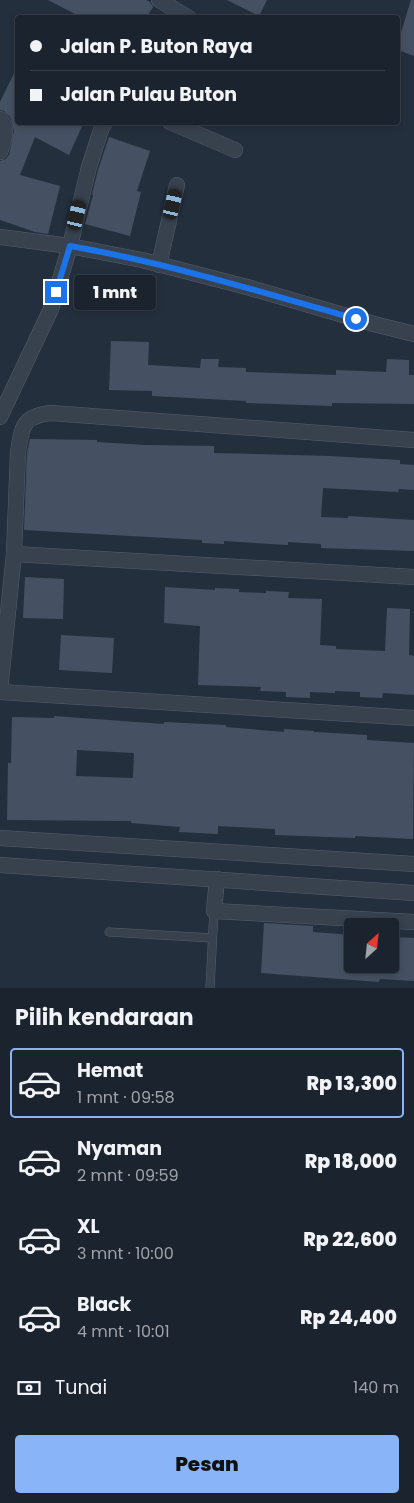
<!DOCTYPE html>
<html lang="id">
<head>
<meta charset="utf-8">
<style>
	:root { --surface:#1b232e; --page:#282f3a; --text:#f1f3f6; --muted:#a0a4aa; --line:#39404a; --accent:#8ab4f8 }
	body { margin:0; font-family:Poppins,sans-serif; background:var(--page); color:var(--text); height:100vh; display:flex; flex-direction:column; font-size:19px; white-space:nowrap }
	* { box-sizing:border-box; margin:0 }
	p { font-size:16px; color:var(--muted) }
	.icon { flex:none; width:28px; height:28px; fill:none; stroke:currentColor; stroke-width:2; stroke-linecap:round; stroke-linejoin:round }
	.map { position:relative; height:988px; overflow:hidden }
	.side { display:flex; flex-direction:column; background:var(--surface); flex:1 }
	.side>* { flex:none }
	.top-card { position:absolute; left:15px; top:15px; width:385px; height:110px; border-radius:5px; box-shadow:0 2px 8px #0003,0 0 0 1px var(--line); display:grid; align-content:center; height:110px; padding:0 15px; background:var(--surface) }
	.needle { width:32px; rotate:27deg }
	.fabs { position:absolute; left:344px; top:918px; display:grid; gap:10px }
	.fabs a { display:grid; place-items:center; width:55px; height:55px; border-radius:5px; background:var(--surface); box-shadow:0 2px 8px #0003,0 0 0 1px var(--line); font-size:25px }
	.end { position:absolute; width:22px; height:22px; margin:-11px; border:6px solid #1a73e8; background:#fff; box-shadow:0 0 0 2px #fff }
	.from { border-radius:50% }
	.bubble { position:absolute; height:35px; border-radius:5px; background:var(--surface); box-shadow:0 2px 8px #0003,0 0 0 1px var(--line); font-size:16px; font-weight:800; line-height:35px; text-align:center }
	.car { position:absolute; width:15px; height:30px; margin:-15px -8px; border-radius:6px; box-shadow:0 0 4px 1px #0007; background:linear-gradient(#222 24%,#8ab4d8 0 40%,#222 0 76%,#8ab4d8 0 86%,#222 0) }
	.top-card b { display:flex; align-items:center; gap:18px; height:48px; font-size:19px }
	.top-card b+b { border-top:1px solid var(--line) }
	.top-card i { width:12px; height:12px; background:var(--text) }
	ul { padding:0; list-style:none }
	li { display:flex; align-items:center; gap:15px; height:70px; margin:0 10px 8px; padding:0 5px; border:2px solid transparent; border-radius:5px }
	li div { flex:1 }
	li b { display:block; font-size:19px }
	li em { font-style:normal; font-weight:800 }
	li.on { border-color:var(--accent) }
	li>.icon { width:45px; height:45px; stroke-width:1.5 }
	h2 { padding:0 15px; font-size:22px; line-height:60px }
	.pay { display:flex; align-items:center; gap:12px; height:55px; padding:0 15px; font-size:19px }
	.pay p { margin-inline-start:auto }
	.action { display:flex; gap:10px; margin-top:auto; padding:10px 15px }
	.action a { flex:1; height:58px; border-radius:5px; background:var(--accent); color:#111; font-size:20px; font-weight:800; line-height:58px; text-align:center }
	.map>svg:first-child { display:block }
	.building { fill:#455162; fill-rule:evenodd }
	.lines { fill:none; stroke-linecap:round; stroke-linejoin:round }
	.service-casing { stroke:#565f6c; stroke-width:9 }
	.minor-casing { stroke:#565f6c; stroke-width:16 }
	.service { stroke:#38414e; stroke-width:8 }
	.minor { stroke:#38414e; stroke-width:15 }
	.route { stroke:#1a73e8; stroke-width:6 }
</style>
</head>
<body>
<div class="map">
<svg width="414" height="988" viewBox="0 0 414 988">
	<rect width="100%" height="100%" fill="#242f3e"/>
	<g class="building">
		<polygon points="48,0 146,0 150,2 153,7 146,18 77,18 77,15"/>
		<polygon points="227,0 267,0 259,16"/>
		<polygon points="411,0 414,0 414,56 398,50 398,42"/>
		<polygon points="18,65 18,122 84,122 69,155 35,137 20,175 60,186 48,234 35,232 0,220 0,161 6,159 9,155 14,131 10,117 4,111 0,110 0,102"/>
		<polygon points="109,137 150,151 137,191 141,192 130,236 85,224 93,195 92,194 98,170"/>
		<polygon points="111,341 149,342 148,365 200,368 201,359 219,359 218,367 246,368 246,372 336,375 336,370 386,372 387,359 409,360 409,375 414,375 414,404 332,403 332,406 246,403 246,401 152,396 152,391 109,390"/>
		<polygon points="30,439 97,440 97,442 145,445 214,446 214,453 329,456 400,460 400,464 414,465 414,490 399,489 398,492 323,488 321,517 348,518 348,516 414,520 414,551 321,548 321,544 288,542 288,545 224,541 224,544 202,543 202,540 24,530 27,453"/>
		<polygon points="25,577 64,579 63,619 23,618"/>
		<polygon points="165,587 215,590 215,588 239,589 239,592 266,593 266,591 289,592 288,598 322,599 320,645 336,646 336,649 385,651 387,608 410,609 409,655 414,656 414,695 383,693 382,698 360,697 360,692 335,691 335,693 310,692 310,698 286,697 286,692 260,691 261,687 198,685 200,626 164,623"/>
		<polygon points="61,635 114,638 112,673 59,670"/>
		<path d="M 54,716 L 164,724 L 164,722 L 226,725 L 226,727 L 284,732 L 284,729 L 314,731 L 314,732 L 367,735 L 367,740 L 414,743 L 413,839 L 355,836 L 355,838 L 275,835 L 275,829 L 218,826 L 218,834 L 179,832 L 180,827 L 131,823 L 131,821 L 7,820 L 8,763 L 11,763 L 12,717 L 54,718 ZM 77,750 L 134,753 L 133,778 L 76,776 Z"/>
		<polygon points="264,923 313,926 313,932 352,935 352,964 394,964 395,937 414,938 414,981 380,979 379,982 261,973"/>
	</g>
	<g class="lines">
		<g class="service-casing">
			<g id="service">
				<polyline points="109,932 212,938"/>
				<polyline points="210,988 214,911"/>
			</g>
		</g>
		<g class="minor-casing">
			<g id="minor">
				<polyline points="159,0 189,18"/>
				<path d="M 0,119 C 9,129 4,140 0,152"/>
				<polyline points="170,122 235,150"/>
				<polyline points="0,237 70,246 142,260 247,287 374,324 414,334"/>
				<polyline points="159,265 177,185"/>
				<polyline points="0,417 51,309 70,246 89,167 101,130 105,122"/>
				<polyline points="14,554 414,577"/>
				<path d="M 0,690 L 14,554 L 18,452 C 22,426 23,416 51,413 L 414,440"/>
				<polyline points="0,692 414,718"/>
				<polyline points="0,838 414,864"/>
				<polyline points="0,865 414,893"/>
				<polyline points="217,879 214,911 414,922"/>
			</g>
		</g>
		<use href="#service" class="service"/>
		<use href="#minor" class="minor"/>
	</g>
	<g class="lines">
		<path class="route" d="M 56,292 L 70,246 C 167,263 261,292 356,319"/>
	</g>
</svg>
<div class="fabs">
<a><svg class="needle" viewBox="-14 -14 28 28"><path d="M0-13l5 13h-10z" fill="#e53935"/><path d="M0 13l5-13h-10z" fill="#a0a4aa"/></svg></a>
</div>
<i class="end from" style="left:356px;top:319px"></i>
<i class="end" style="left:56px;top:292px"></i>
<div class="bubble" style="left:74px;top:275px;width:82px">1 mnt</div>
<i class="car" style="left:173px;top:204px;rotate:13deg"></i>
<i class="car" style="left:77px;top:215px;rotate:13deg"></i>
<div class="top-card">
<b><i class="from"></i>Jalan P. Buton Raya</b>
<b><i></i>Jalan Pulau Buton</b>
</div>
</div>
<section class="side">
<h2>Pilih kendaraan</h2>
<ul>
<li class="on"><svg class="icon" aria-label="car" viewBox="0 0 24 24"><path d="M5 17H2v-5l4-1 3-4h7l3 4 3 1v5h-3M9 17h6M6 11h13"/><circle cx="7" cy="17" r="2"/><circle cx="17" cy="17" r="2"/></svg><div><b>Hemat</b><p>1 mnt · 09:58</p></div><em>Rp 13,300</em></li>
<li><svg class="icon" aria-label="car" viewBox="0 0 24 24"><path d="M5 17H2v-5l4-1 3-4h7l3 4 3 1v5h-3M9 17h6M6 11h13"/><circle cx="7" cy="17" r="2"/><circle cx="17" cy="17" r="2"/></svg><div><b>Nyaman</b><p>2 mnt · 09:59</p></div><em>Rp 18,000</em></li>
<li><svg class="icon" aria-label="car" viewBox="0 0 24 24"><path d="M5 17H2v-5l4-1 3-4h7l3 4 3 1v5h-3M9 17h6M6 11h13"/><circle cx="7" cy="17" r="2"/><circle cx="17" cy="17" r="2"/></svg><div><b>XL</b><p>3 mnt · 10:00</p></div><em>Rp 22,600</em></li>
<li><svg class="icon" aria-label="car" viewBox="0 0 24 24"><path d="M5 17H2v-5l4-1 3-4h7l3 4 3 1v5h-3M9 17h6M6 11h13"/><circle cx="7" cy="17" r="2"/><circle cx="17" cy="17" r="2"/></svg><div><b>Black</b><p>4 mnt · 10:01</p></div><em>Rp 24,400</em></li>
</ul>
<div class="pay"><svg class="icon" aria-label="cash" viewBox="0 0 24 24"><path d="M3 7h18v10H3z"/><circle cx="12" cy="12" r="2"/></svg>Tunai<p>140 m</p></div>
<div class="action"><a>Pesan</a></div>
</section>
</body>
</html>
